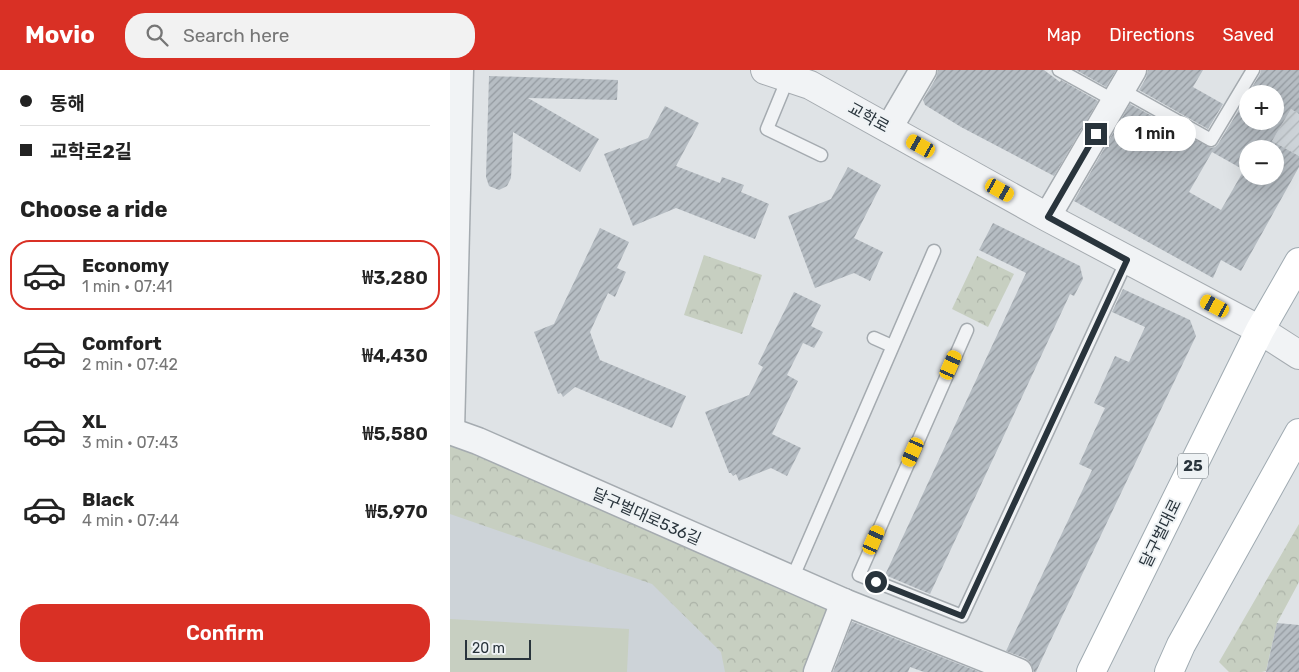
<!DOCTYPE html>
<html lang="en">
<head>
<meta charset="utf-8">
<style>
	:root { --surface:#fff; --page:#f2f2f2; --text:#222; --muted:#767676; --line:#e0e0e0; --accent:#d93025 }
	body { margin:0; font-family:Rubik,"Noto Sans KR",sans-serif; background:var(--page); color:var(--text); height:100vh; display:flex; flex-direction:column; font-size:19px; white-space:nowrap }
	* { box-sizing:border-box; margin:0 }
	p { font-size:16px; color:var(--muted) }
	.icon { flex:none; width:28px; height:28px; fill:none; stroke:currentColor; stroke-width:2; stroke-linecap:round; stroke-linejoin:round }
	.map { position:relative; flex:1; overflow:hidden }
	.side { display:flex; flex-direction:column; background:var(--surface); width:450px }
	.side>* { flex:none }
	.top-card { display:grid; align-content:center; height:110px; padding:0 20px; background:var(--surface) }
	.controls { position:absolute; left:789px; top:15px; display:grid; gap:10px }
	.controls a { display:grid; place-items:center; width:45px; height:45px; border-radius:50%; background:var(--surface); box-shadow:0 5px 20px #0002; font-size:25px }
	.scale { position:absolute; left:15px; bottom:12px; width:66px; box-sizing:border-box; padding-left:5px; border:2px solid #29343c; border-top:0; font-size:14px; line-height:18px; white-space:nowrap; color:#29343c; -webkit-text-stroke:4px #eef2f4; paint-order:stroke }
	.end { position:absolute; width:22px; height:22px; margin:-11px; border:6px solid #29343c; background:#fff; box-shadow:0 0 0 2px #fff }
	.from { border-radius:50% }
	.bubble { position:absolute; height:35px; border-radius:18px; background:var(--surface); box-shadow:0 5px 20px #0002; font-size:16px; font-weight:600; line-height:35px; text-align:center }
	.car { position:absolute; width:15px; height:30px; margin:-15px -8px; border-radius:6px; box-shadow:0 0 4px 1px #0007; background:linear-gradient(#f5c518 24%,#345 0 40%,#f5c518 0 76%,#345 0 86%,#f5c518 0) }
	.top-card b { display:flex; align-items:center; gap:18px; height:48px; font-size:19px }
	.top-card b+b { border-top:1px solid var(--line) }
	.top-card i { width:12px; height:12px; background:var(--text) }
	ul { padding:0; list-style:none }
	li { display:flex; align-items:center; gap:15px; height:70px; margin:0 10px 8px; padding:0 10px; border:2px solid transparent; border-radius:20px }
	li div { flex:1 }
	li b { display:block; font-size:19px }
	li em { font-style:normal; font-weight:600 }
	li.on { border-color:var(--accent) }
	li>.icon { width:45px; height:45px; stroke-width:1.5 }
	h2 { padding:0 20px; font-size:22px; line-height:60px }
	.action { display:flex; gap:10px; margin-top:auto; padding:10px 20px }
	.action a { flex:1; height:58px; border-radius:20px; background:var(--accent); color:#fff; font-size:20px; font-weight:600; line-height:58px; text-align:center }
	header { display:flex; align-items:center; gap:30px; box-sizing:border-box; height:70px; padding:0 25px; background:var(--accent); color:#fff }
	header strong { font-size:24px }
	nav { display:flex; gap:28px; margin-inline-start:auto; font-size:18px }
	.search { width:350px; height:45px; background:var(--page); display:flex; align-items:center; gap:12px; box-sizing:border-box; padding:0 18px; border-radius:20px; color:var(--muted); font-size:19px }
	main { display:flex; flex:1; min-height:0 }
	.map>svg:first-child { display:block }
	.built { fill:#cdd3d8 }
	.industrial { fill:url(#industrial-furrows) }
	.forest { fill:url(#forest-crowns) }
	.pitch { fill:#c7cfc1 }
	.building { fill:url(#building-hatch); fill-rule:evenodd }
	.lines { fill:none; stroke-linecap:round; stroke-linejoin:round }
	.service-casing { stroke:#a5abb0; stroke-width:15 }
	.minor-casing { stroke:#a5abb0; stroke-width:29 }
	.tertiary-casing { stroke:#a5abb0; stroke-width:30 }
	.primary-casing { stroke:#9faab1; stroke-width:30 }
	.service { stroke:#f1f3f5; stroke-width:12 }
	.minor { stroke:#f1f3f5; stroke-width:26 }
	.tertiary { stroke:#f1f3f5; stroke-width:28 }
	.primary { stroke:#fff; stroke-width:28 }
	.route { stroke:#29343c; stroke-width:6 }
	.labels { text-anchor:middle; stroke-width:4; stroke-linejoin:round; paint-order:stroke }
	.shield { fill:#eef2f4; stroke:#646d73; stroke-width:1 }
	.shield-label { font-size:15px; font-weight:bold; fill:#29343c }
	.street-label { font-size:16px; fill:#29343c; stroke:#eef2f4 }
</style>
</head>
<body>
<header>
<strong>Movio</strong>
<div class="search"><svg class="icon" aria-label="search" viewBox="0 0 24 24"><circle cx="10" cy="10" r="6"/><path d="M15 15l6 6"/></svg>Search here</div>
<nav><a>Map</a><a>Directions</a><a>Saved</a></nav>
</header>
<main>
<section class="side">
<div class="top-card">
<b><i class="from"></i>동해</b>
<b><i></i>교학로2길</b>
</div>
<h2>Choose a ride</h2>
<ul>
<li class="on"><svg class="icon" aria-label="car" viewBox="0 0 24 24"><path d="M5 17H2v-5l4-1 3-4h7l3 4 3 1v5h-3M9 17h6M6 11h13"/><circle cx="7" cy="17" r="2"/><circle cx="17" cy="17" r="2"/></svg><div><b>Economy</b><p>1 min · 07:41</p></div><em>₩3,280</em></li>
<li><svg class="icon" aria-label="car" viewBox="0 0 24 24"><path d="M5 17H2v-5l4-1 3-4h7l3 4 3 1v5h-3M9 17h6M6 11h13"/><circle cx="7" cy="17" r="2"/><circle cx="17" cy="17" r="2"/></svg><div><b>Comfort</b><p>2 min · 07:42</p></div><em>₩4,430</em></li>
<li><svg class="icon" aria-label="car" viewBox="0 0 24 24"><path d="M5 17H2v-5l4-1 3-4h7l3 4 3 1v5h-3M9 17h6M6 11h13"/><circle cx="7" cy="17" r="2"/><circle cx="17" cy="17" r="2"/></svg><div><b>XL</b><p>3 min · 07:43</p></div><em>₩5,580</em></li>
<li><svg class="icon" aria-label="car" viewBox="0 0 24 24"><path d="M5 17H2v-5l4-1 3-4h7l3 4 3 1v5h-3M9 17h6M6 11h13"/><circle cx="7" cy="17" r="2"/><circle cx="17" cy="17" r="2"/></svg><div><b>Black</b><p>4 min · 07:44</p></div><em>₩5,970</em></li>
</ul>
<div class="action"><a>Confirm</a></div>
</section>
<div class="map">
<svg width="849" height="602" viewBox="0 0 849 602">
	<defs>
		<pattern id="industrial-furrows" width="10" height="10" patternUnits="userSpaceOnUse" patternTransform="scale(1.25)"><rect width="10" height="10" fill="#cdd3d8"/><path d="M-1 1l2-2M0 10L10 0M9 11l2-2" fill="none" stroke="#b0b6ba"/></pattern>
		<pattern id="forest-crowns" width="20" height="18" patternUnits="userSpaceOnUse" patternTransform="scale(1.25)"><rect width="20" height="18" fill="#c7cfc1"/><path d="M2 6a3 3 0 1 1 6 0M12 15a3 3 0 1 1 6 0" fill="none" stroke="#abb2a7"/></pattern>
		<pattern id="building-hatch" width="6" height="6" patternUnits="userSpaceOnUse" patternTransform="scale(1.25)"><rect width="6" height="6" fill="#b6bdc3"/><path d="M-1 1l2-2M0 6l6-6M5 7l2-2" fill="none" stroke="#949aa0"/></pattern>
	</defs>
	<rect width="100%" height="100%" fill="#dfe3e6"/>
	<polygon class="built" points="0,376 12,376 360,602 0,602"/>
	<polygon class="industrial" points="841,39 849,44 849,86 822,71"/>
	<g class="forest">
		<polygon points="254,185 312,205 292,264 234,245"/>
		<polygon points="527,186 564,204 538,257 502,239"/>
		<polygon points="0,376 12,376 375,532 380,552 360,602 275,602 271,582 202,514 0,444"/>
		<polygon points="849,454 849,512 827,553 816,601 812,602 779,602 769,592"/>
	</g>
	<polygon class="pitch" points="0,549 179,559 177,602 0,602"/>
	<g class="building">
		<polygon points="488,0 594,0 610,12 611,10 648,31 604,106 511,57 475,35 473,30 486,8"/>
		<polygon points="626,0 666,0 656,17"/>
		<polygon points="698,0 753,0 743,17 773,34 758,59 689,20 696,8"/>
		<path d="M 811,0 L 849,0 L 849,44 L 841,39 L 822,71 L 849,86 L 849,97 L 791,201 L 771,190 L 763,208 L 624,131 L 680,34 L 761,78 L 765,77 L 768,74 L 798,25 L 798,51 L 825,51 L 825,24 L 798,24 L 810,4 ZM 798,79 L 825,79 L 825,106 L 798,106 ZM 762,82 L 794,100 L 771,140 L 739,122 Z"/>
		<polygon points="39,6 168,10 167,30 78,28 149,69 130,102 63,62 61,108 57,116 49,120 39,116 36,107"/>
		<polygon points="215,36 249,53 226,96 270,113 272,107 294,115 291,122 319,134 305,169 226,138 183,156 154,84 170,78 170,79 198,68"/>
		<polygon points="398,97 431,115 404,168 433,182 420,211 404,203 365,218 338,146 381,129"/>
		<polygon points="543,153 630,196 633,209 624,226 620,224 480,524 435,505 576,203 529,180"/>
		<polygon points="150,158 179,172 167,198 176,202 165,227 158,223 140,262 150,290 236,326 222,358 125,317 113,327 111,323 108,324 84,262 104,254"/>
		<polygon points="673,219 740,250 746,266 598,576 586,602 584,602 580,592 575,588 556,581 642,400 629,394 655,338 644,333 665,286 679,292 695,257 662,242"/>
		<polygon points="344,222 371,235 361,256 373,262 364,278 353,273 337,305 348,311 322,364 351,378 337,406 321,398 289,411 286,404 283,406 281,403 279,403 255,342 299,325 313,297 308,294"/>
		<polygon points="402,552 403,552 529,602 474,602 460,597 458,602 383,602"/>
		<polygon points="827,553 849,555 849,602 816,602"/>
	</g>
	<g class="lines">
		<g class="service-casing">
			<g id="service">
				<polyline points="609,0 665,31"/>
				<polyline points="338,8 317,59 371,85"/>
				<polyline points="672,20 761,70 803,0"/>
				<polyline points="517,260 409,505 512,546 677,190"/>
				<polyline points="424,268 442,276"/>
				<polyline points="342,509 484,181"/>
			</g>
		</g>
		<g class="minor-casing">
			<g id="minor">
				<polyline points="439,58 473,0"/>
				<polyline points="597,147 683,0"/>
				<polyline points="0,361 28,371 394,532 569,602"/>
				<polyline points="1,361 10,0"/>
				<polyline points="367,602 394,532"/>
			</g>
		</g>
		<g class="tertiary-casing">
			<polyline id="tertiary" points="315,0 360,15 597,147 810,260 849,285"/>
		</g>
		<g class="primary-casing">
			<g id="primary">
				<polyline points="641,602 810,260 849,192"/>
				<polyline points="719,602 731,575 849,363"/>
			</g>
		</g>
		<use href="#service" class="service"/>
		<use href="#minor" class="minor"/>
		<use href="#tertiary" class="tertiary"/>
		<use href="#primary" class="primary"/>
	</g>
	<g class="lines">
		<polyline class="route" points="426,512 512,546 677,190 598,147 646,64"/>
	</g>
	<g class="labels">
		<rect class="shield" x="728" y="383.5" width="30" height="25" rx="4"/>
		<g class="shield-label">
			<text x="743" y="401">25</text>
		</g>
		<g class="street-label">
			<text transform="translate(419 47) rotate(29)" y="6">교학로</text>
			<text transform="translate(197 446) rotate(24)" y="6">달구벌대로536길</text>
			<text transform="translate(710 463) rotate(-64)" y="6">달구벌대로</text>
		</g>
	</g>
</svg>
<div class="controls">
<a>+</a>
<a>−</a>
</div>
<div class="scale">20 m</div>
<i class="end from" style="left:426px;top:512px"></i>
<i class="end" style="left:646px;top:64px"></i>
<div class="bubble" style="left:664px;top:46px;width:82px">1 min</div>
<i class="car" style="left:471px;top:76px;rotate:299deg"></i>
<i class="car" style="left:550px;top:120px;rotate:119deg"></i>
<i class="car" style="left:765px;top:236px;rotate:298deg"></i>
<i class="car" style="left:501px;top:295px;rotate:24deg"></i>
<i class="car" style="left:463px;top:382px;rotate:204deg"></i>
<i class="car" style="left:424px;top:470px;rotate:24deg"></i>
</div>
</main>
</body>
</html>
